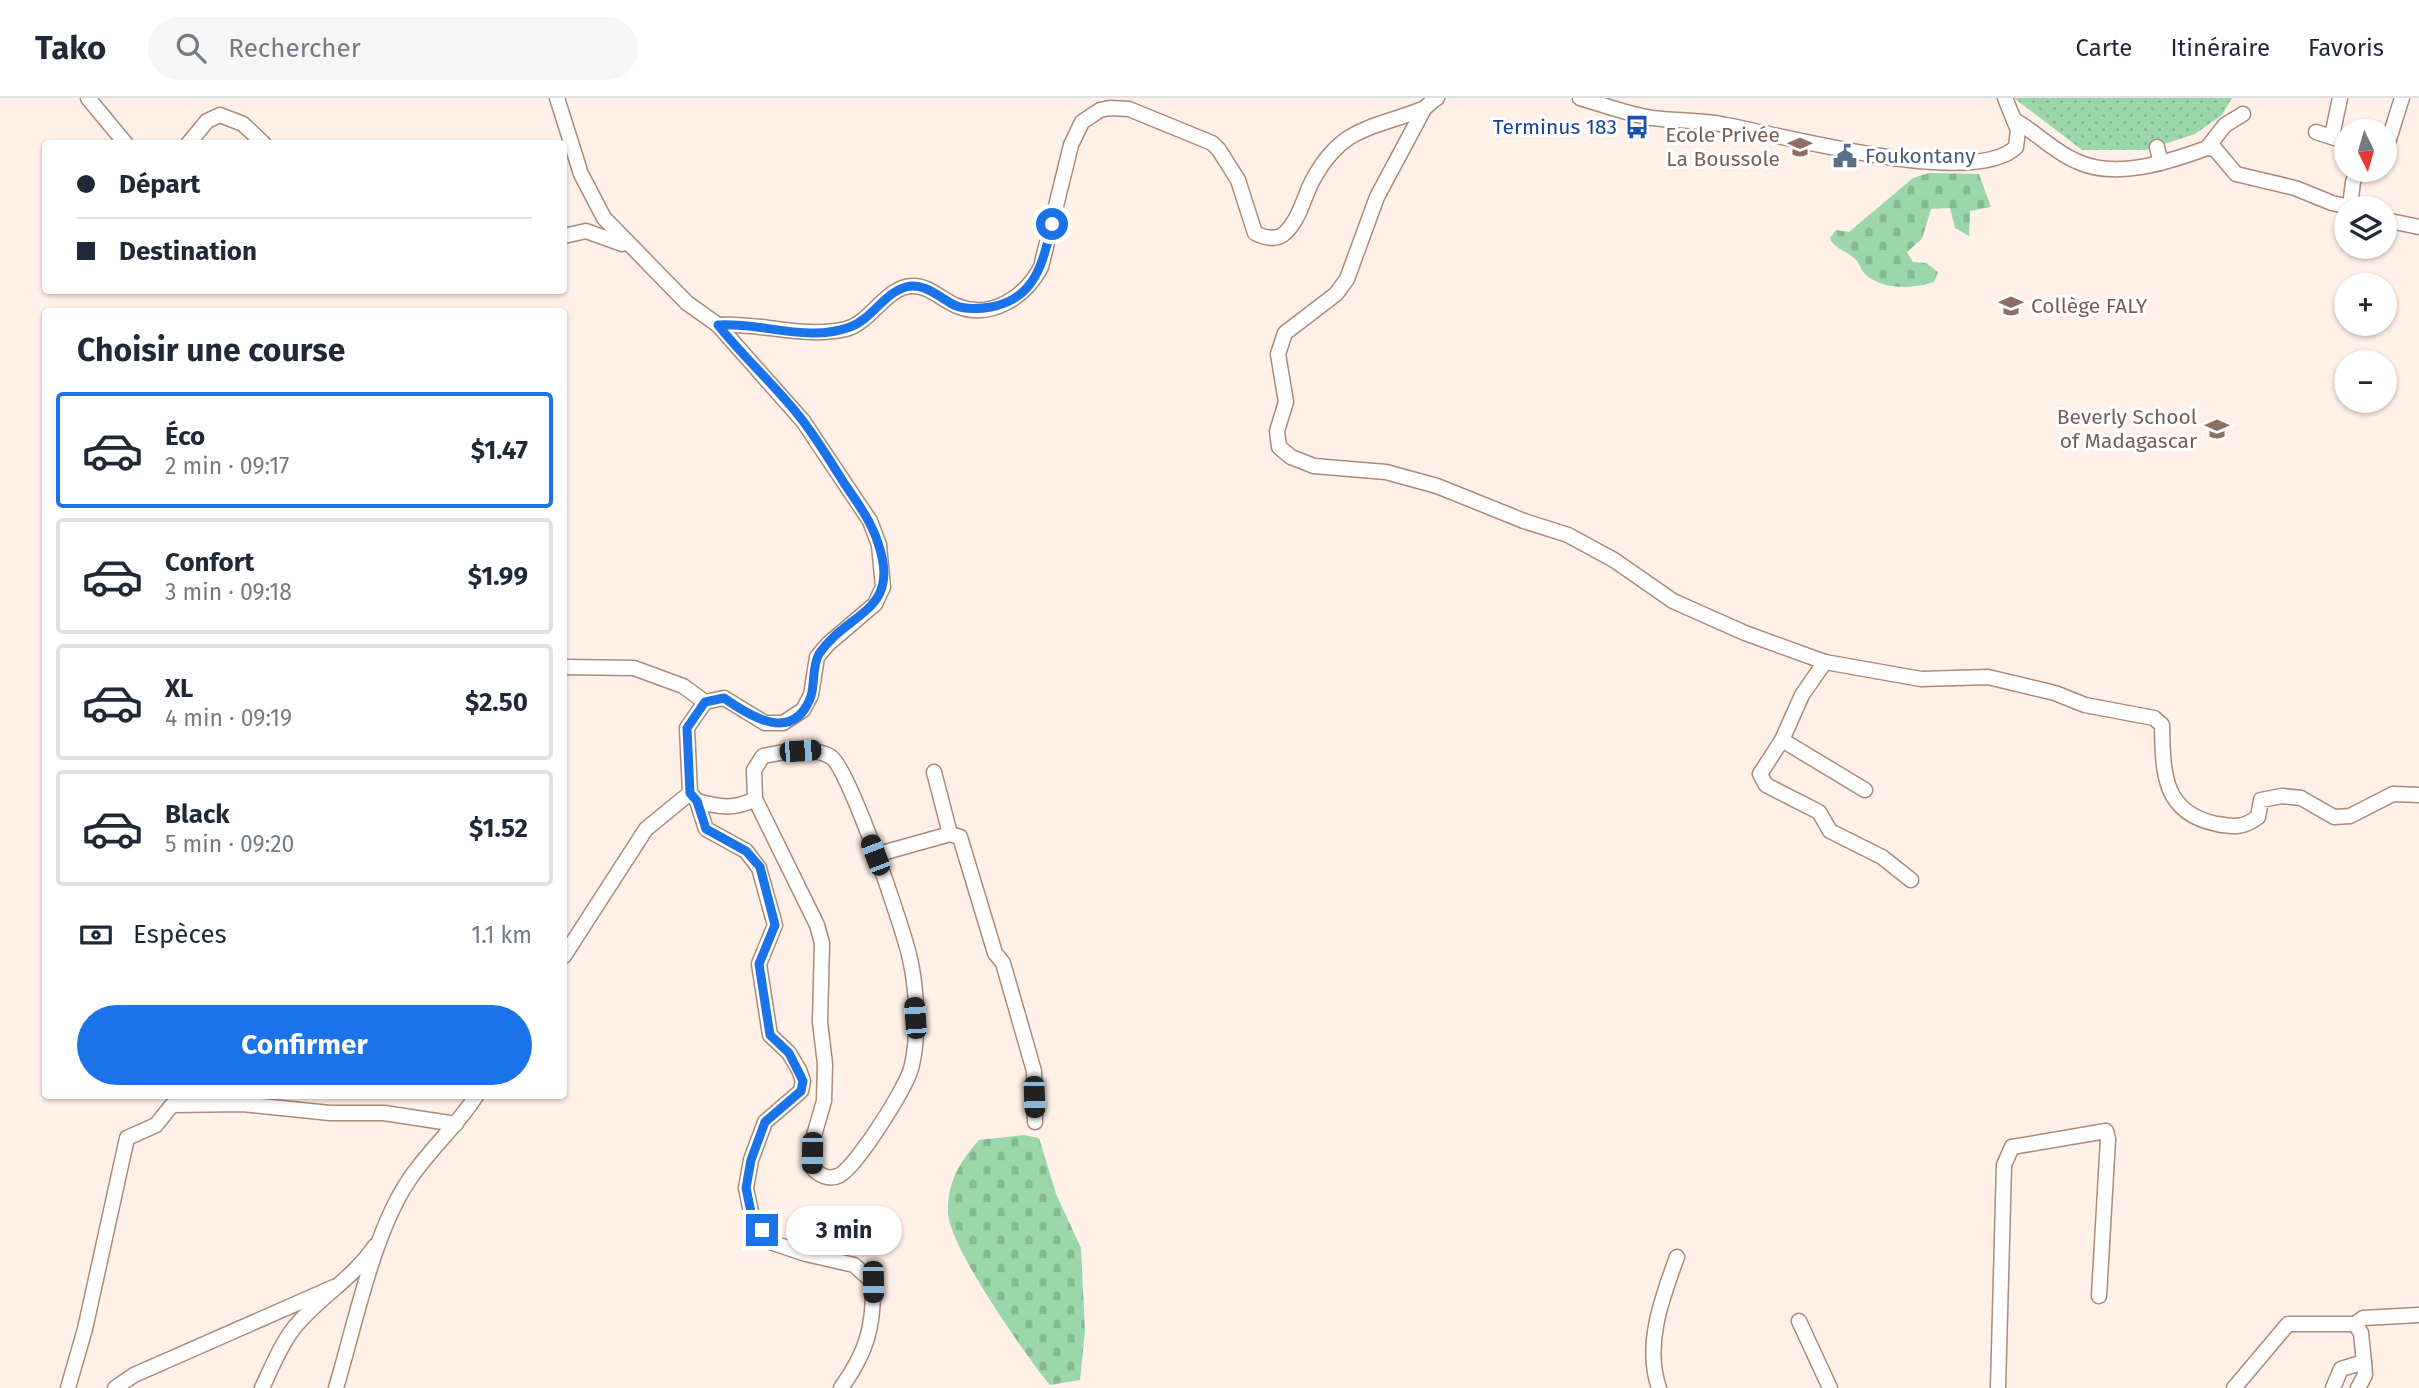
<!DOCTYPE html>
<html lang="fr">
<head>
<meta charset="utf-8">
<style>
	:root { --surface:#fff; --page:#f6f6f7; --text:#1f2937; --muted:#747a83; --line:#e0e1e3; --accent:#1a73e8 }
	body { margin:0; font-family:"Fira Sans",sans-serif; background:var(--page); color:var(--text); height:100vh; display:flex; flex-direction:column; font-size:26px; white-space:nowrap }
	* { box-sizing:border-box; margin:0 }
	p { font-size:23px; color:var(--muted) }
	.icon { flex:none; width:38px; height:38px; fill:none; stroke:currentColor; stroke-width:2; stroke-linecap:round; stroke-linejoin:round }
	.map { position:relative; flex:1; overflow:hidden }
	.sheet { position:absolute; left:42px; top:210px; width:525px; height:791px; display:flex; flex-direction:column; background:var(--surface); border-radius:7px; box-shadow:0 2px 5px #0004 }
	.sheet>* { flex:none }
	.guide { position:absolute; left:42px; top:42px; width:525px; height:154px; border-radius:7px; box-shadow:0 2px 5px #0004; display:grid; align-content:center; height:154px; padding:0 35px; background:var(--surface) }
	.needle { width:46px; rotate:175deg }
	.fabs { position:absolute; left:2334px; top:21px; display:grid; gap:14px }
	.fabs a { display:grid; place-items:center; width:63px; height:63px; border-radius:50%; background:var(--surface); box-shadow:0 2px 5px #0004; font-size:35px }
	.end { position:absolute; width:32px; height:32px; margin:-16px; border:9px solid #1a73e8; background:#fff; box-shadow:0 0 0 4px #fff }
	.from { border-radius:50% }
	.bubble { position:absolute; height:49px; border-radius:24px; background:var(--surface); box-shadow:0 2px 5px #0004; font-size:23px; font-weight:700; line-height:49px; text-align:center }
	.car { position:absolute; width:21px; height:42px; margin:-21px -10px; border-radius:9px; box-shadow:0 0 5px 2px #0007; background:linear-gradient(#222 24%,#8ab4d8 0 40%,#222 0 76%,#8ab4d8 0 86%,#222 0) }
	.guide b { display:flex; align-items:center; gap:24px; height:66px; font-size:26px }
	.guide b+b { border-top:2px solid var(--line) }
	.guide i { width:18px; height:18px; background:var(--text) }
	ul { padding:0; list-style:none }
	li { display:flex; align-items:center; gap:21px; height:116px; margin:0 14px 10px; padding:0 21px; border:4px solid var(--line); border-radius:7px }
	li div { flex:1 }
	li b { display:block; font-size:26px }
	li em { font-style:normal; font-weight:700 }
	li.selected { border-color:var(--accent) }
	li>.icon { width:63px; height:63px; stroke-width:1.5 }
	h2 { padding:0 35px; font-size:32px; line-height:84px }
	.pay { display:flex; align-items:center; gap:18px; height:77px; padding:0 35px; font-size:26px }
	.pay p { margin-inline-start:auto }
	.primary-button { display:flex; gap:14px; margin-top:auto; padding:14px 35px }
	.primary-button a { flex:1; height:80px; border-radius:42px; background:var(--accent); color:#fff; font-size:28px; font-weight:700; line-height:80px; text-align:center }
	header { display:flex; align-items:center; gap:42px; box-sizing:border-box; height:98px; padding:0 35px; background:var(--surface); border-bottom:2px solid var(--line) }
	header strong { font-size:33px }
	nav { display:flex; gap:38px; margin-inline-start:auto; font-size:24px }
	.search { width:490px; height:63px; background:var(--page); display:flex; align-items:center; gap:18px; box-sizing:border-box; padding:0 24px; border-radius:38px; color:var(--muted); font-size:26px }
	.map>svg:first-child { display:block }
	.grass { fill:url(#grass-dots) }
	.cemetery { fill:url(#cemetery-stones) }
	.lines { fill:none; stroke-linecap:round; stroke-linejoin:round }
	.minor-casing { stroke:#ab8b79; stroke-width:17 }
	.minor { stroke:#fff; stroke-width:14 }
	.route { stroke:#1a73e8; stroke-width:9 }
	.labels { text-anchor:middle; stroke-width:6; stroke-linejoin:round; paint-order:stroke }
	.transit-label { font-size:21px; fill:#164399; stroke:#fff; text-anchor:end }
	.education-label { font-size:21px; fill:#785e54; stroke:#fff; text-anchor:end }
	.service-label { font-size:21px; fill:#4e5e75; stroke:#fff; text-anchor:start }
</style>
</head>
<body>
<header>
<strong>Tako</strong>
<div class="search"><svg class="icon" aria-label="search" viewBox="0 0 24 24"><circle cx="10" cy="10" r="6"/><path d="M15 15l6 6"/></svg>Rechercher</div>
<nav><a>Carte</a><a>Itinéraire</a><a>Favoris</a></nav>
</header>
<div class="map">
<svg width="2419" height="1290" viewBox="0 0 2419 1290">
	<defs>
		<pattern id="grass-dots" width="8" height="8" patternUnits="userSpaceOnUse" patternTransform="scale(1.75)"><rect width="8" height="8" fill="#9bd7aa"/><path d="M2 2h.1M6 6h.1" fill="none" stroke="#86b992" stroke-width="1.8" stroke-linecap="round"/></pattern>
		<pattern id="cemetery-stones" width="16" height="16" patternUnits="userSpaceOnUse" patternTransform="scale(1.75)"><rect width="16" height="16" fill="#9bd7aa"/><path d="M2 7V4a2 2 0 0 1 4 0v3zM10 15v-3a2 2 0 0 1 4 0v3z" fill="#86b992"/></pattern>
	</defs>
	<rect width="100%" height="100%" fill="#fff0e8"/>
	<polygon class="grass" points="2014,0 2232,0 2222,17 2195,36 2146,52 2082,52"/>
	<g class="cemetery">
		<path d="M 1929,75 L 1979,76 L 1991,109 L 1970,113 L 1969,138 L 1955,130 L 1950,110 L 1931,111 L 1922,141 L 1907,154 L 1913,164 L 1926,165 L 1938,174 L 1934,184 C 1913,191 1884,192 1866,177 C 1860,172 1860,164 1854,160 C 1845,152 1833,150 1830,140 L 1836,132 L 1849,134 L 1913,80 Z"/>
		<path d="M 1024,1037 L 1039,1040 L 1056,1096 L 1081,1150 L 1085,1234 L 1080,1282 L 1050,1287 C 1026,1258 947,1146 948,1113 C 948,1082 960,1064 979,1042 Z"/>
	</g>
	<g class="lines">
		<g class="minor-casing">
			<g id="minor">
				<polyline points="88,0 126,46"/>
				<path d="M 557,0 L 581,76 L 604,120 L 687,205 L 718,227 L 803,323 L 870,423 L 879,447 L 883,489 L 875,506 L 828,546 L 817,559 L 811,597 L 803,612 L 783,625 L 765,625 L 724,600 L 705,604 L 687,630 L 690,695 L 697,703 L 706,731 L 746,753 L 759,770 L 775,827 L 759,866 L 770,937 L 789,955 L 799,972 L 803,983 L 801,993 L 765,1024 L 751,1062 L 746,1090 L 751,1114 L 770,1144 L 806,1156 L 854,1167 L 873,1184 C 874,1228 867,1254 841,1290"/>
				<path d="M 1580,0 C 1604,7 1627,16 1652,20 C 1677,23 1701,22 1726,27 C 1783,37 1974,91 2016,49 L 2018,32 L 2005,0"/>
				<path d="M 1424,11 L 1377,99 L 1347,181 L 1336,196 L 1285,235 L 1278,256 L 1286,304 L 1277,333 L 1279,349 L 1291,359 L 1314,368 L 1386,374 L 1437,388 L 1524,423 L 1568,437 L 1614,462 L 1673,503 L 1745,535 L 1825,564 L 1921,581 L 1988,579 L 2055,595 L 2085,607 L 2154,620 L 2162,627 C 2163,674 2162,715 2217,726 C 2235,729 2243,730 2258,719 L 2261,702 L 2282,698 L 2301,700 L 2334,719 L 2350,718 L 2393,696 L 2419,697"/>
				<path d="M 2014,22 C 2036,34 2053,53 2076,63 C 2115,82 2169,64 2207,50 L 2215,51 L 2236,76 L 2295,90 L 2332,105 L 2354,110"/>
				<polyline points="2316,34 2347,44"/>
				<polyline points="2332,38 2340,0"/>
				<polyline points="188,46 207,23 220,17 243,26 264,46"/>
				<polyline points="2157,49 2161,65"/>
				<polyline points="2207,50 2225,27 2243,16"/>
				<polyline points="2385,54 2402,0"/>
				<polyline points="2350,108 2353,84 2358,72"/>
				<polyline points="2385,122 2419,129"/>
				<polyline points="564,138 586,133 622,146"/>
				<path d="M 718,227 C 761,224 803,241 846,231 C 872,224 886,188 913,188 C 930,188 942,202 957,208 C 992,222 1026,198 1041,169 L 1071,47 L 1082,24 L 1100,12 L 1110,10 L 1129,11 L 1212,45 L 1219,52 L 1238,82 L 1255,135 C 1265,140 1276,143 1285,135 C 1301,120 1304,96 1315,78 C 1344,28 1372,31 1420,12 C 1427,10 1431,3 1437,0"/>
				<polyline points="1825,564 1802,597 1782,642 1865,692"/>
				<polyline points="564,569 634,570 683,588 705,604"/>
				<polyline points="1782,642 1760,676 1766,687 1819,714 1830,733 1882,759 1911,782"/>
				<path d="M 697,703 C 719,709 734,712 755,701 L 754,672 L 763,658 C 785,654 811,647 831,659 C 849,670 904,832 910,861 C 917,892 919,936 912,967 C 908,988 857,1067 840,1077 C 829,1083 818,1077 812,1069 L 813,1041 L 824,1003 L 825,966 L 820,924 L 822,845 L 817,827 L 755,701"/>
				<polyline points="950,736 960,739 995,855 1003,865 1034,973 1035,1024"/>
				<polyline points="875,757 950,736 934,674"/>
				<polyline points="564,858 646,731 690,695"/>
				<polyline points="1799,1223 1830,1290"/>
				<polyline points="68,1290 85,1231 127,1040 156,1027 172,1007 242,1006 330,1015 384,1015 456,1026"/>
				<polyline points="115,1290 134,1277 334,1189"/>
				<path d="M 262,1290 C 272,1269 283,1241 299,1224 C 323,1197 355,1178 375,1148"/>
				<path d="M 336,1290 C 355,1227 373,1135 409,1082 C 429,1052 457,1028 476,998"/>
				<path d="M 1659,1290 C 1644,1247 1662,1200 1677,1159"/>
				<polyline points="1998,1290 2004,1067 2012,1049 2106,1033 2108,1041 2099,1198"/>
				<polyline points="2234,1290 2288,1226 2355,1226"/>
				<polyline points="2333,1290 2341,1271 2364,1264 2361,1235 2355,1226 2363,1220 2419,1217"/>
				<polyline points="2358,1290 2365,1277 2364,1264"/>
			</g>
		</g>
		<use href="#minor" class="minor"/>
	</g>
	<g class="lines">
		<path class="route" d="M 762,1132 L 751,1114 L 746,1090 L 751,1062 L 765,1024 L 801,993 L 803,983 L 789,955 L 770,937 L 759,866 L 775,827 L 760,769 L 746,753 L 706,731 L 697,703 L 690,695 L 687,630 L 705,604 L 724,600 C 751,619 794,646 811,598 C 815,585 812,568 819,556 C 848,513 902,514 878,445 C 871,423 857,404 844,385 C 831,364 818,343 803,323 C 777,289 745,261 718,227 C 761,224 808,245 850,229 C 872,221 884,195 906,189 C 924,184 939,199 954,207 C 966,212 979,211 991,209 C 1035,201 1043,165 1052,126"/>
	</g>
	<defs>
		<g id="bus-bare" transform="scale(1.89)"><path d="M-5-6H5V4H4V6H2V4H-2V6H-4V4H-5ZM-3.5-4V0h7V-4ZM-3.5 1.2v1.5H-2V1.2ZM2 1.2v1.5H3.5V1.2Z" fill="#1a4fb4" stroke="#fff" stroke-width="2.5" paint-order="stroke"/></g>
		<g id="school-bare" transform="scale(1.89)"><path d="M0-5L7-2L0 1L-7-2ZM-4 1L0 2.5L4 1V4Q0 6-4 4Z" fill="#8d6e63" stroke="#fff" stroke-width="2.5" paint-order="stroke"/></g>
		<g id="civic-bare" transform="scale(1.89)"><path d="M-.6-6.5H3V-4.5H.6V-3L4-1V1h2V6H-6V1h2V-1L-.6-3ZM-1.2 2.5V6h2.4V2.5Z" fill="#5c6f8a" stroke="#fff" stroke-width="2.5" paint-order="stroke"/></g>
	</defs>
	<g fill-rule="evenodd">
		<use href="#bus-bare" x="1637" y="29"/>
		<use href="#school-bare" x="1800" y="49"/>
		<use href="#civic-bare" x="1845" y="58"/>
		<use href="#school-bare" x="2011" y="208"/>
		<use href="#school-bare" x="2217" y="331"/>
	</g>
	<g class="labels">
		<g class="transit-label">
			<text x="1617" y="36">Terminus 183</text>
		</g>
		<g class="education-label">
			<text x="1780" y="44">Ecole Privée<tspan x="1780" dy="24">La Boussole</tspan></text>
			<text x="2031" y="215" text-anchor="start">Collège FALY</text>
			<text x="2197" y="326">Beverly School<tspan x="2197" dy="24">of Madagascar</tspan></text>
		</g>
		<g class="service-label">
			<text x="1865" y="65">Foukontany</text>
		</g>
	</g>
</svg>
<div class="fabs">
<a><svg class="needle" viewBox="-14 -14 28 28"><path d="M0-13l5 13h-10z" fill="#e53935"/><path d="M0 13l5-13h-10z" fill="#747a83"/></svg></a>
<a><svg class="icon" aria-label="layers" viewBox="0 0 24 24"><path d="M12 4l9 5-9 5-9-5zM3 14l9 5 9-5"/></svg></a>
<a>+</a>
<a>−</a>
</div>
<i class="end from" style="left:1052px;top:126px"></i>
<i class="end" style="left:762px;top:1132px"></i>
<div class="bubble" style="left:786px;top:1108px;width:116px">3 min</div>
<i class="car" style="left:800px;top:653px;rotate:86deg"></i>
<i class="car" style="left:875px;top:757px;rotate:339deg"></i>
<i class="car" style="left:915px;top:920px;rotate:356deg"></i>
<i class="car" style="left:1034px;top:999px;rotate:178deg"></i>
<i class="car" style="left:812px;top:1055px;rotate:181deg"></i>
<i class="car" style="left:873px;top:1184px;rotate:179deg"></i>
<div class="guide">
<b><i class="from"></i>Départ</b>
<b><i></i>Destination</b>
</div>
<section class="sheet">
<h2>Choisir une course</h2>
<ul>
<li class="selected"><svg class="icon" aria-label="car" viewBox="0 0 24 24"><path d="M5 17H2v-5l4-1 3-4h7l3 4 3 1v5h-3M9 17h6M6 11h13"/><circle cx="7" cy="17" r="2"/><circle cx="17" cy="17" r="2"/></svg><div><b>Éco</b><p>2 min · 09:17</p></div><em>$1.47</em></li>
<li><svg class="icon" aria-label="car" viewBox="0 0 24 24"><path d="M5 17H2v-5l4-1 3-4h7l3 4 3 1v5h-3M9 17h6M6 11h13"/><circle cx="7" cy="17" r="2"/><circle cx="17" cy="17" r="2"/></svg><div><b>Confort</b><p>3 min · 09:18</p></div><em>$1.99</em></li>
<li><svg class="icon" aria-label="car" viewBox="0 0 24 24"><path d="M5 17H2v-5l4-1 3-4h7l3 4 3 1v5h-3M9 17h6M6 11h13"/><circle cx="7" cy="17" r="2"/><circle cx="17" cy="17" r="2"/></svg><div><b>XL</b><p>4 min · 09:19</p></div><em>$2.50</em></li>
<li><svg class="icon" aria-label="car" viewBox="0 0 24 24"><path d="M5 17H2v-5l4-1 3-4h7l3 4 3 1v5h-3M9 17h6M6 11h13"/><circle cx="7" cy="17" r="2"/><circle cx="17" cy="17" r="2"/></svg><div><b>Black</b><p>5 min · 09:20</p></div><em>$1.52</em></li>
</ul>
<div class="pay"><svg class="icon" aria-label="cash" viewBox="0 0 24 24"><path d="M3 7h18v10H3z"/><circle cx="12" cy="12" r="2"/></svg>Espèces<p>1.1 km</p></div>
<div class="primary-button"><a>Confirmer</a></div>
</section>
</div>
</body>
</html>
